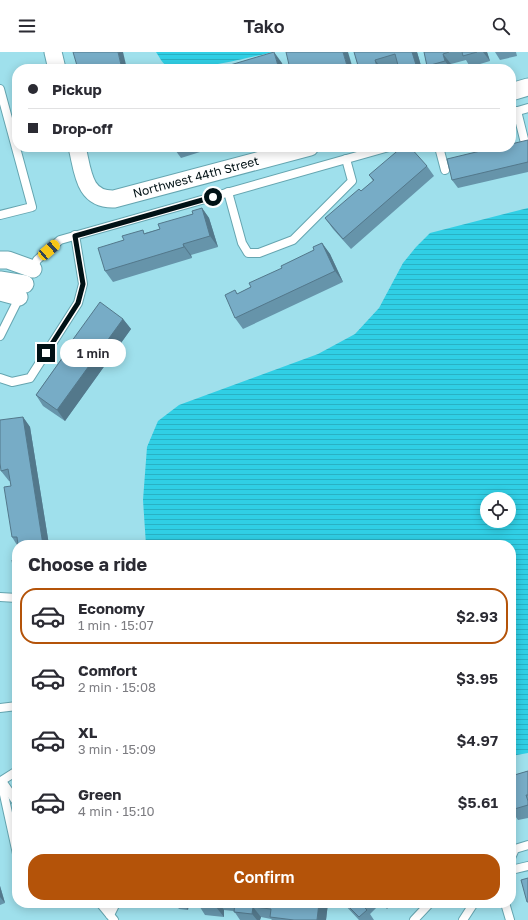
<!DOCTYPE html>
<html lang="en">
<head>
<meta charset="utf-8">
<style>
	:root { --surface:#fff; --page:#f2f2f3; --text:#2b2b33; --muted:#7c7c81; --line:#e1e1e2; --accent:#b45309 }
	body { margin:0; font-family:"Golos Text",sans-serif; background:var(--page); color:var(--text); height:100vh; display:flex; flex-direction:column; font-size:15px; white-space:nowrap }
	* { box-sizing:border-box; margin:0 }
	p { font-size:13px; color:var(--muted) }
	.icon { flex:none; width:22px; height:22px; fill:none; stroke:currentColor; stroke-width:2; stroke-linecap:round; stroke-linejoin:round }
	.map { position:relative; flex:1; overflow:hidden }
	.sheet { position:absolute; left:12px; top:488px; width:504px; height:368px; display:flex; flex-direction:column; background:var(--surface); border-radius:16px; box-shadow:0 2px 10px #0003 }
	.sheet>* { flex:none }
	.banner { position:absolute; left:12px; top:12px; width:504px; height:88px; border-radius:16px; box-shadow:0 2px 10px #0003; display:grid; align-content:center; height:88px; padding:0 16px; background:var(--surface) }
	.controls { position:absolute; left:480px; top:440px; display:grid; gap:8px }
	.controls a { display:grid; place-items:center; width:36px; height:36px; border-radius:50%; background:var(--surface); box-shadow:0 2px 10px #0003; font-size:20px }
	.end { position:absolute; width:18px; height:18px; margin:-9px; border:5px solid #001115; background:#fff; box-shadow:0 0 0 2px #fff }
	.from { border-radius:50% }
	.bubble { position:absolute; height:28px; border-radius:14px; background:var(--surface); box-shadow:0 2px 10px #0003; font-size:13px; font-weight:600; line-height:28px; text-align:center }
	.car { position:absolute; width:12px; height:24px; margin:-12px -6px; border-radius:5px; box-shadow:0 0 3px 1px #0007; background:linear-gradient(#f5c518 24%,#345 0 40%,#f5c518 0 76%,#345 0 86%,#f5c518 0) }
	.banner b { display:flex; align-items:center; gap:14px; height:38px; font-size:15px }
	.banner b+b { border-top:1px solid var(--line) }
	.banner i { width:10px; height:10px; background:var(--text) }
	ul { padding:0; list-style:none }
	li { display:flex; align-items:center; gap:12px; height:56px; margin:0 8px 6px; padding:0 8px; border:2px solid transparent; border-radius:16px }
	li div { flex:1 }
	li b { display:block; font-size:15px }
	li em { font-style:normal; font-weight:600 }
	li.current { border-color:var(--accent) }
	li>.icon { width:36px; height:36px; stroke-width:1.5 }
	h2 { padding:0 16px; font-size:18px; line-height:48px }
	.cta { display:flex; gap:8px; margin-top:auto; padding:8px 16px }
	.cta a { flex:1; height:46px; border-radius:16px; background:var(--accent); color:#fff; font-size:16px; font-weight:600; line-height:46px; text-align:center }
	header { display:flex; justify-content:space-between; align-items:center; height:52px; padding:0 16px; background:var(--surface); font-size:18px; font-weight:600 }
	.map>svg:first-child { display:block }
	.water { fill:url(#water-rules); fill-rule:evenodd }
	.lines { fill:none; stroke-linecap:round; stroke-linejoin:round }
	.lane-casing { stroke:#65a5b0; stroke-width:10 }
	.street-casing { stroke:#65a5b0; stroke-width:19 }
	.lane { stroke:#fff; stroke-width:8 }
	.street { stroke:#fff; stroke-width:17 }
	.wall { fill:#6694aa }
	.shaded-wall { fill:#53788b }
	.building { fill:#77acc6; stroke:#53788b }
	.route { stroke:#001115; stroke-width:5 }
	.labels { text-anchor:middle; stroke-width:3; stroke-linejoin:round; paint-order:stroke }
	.street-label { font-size:12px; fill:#001115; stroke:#9fe0ec }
</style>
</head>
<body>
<header><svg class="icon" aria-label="menu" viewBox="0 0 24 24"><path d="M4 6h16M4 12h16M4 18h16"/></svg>Tako<svg class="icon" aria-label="search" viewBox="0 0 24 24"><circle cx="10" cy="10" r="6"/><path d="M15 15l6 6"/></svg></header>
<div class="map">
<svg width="528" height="868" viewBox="0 0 528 868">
	<defs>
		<pattern id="water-rules" width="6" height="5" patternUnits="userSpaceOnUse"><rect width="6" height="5" fill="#30cfe5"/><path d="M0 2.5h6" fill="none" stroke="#29b1c4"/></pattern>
	</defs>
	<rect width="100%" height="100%" fill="#9fe0ec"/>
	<g class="water">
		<path d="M 156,0 L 273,0 C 257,4 182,22 170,16 C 163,13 160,6 156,0 Z"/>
		<path d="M 528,156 L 528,701 L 511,704 L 511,493 L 146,493 L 143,448 L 147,395 L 158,369 L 179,353 L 318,302 L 355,282 L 379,256 L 403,211 L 416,195 L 430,181 ZM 487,447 L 509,447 L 509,469 L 487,469 Z"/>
	</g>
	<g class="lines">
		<g class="lane-casing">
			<g id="lane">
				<polyline points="0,37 32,155 0,163"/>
				<polyline points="517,59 525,91"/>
				<polyline points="511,61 528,56"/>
				<polyline points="439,95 445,118"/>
				<polyline points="228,140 242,191 248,201 259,201 293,188 352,129 346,107"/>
				<polyline points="32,219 37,208 60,188 389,95"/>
				<polyline points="0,284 20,244"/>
				<polyline points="0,326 12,330 30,326 78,251 83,232 75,183"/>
				<polyline points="0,545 17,546"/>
				<polyline points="0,656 17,654"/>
				<polyline points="17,719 1,729 17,802"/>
				<polyline points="4,732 17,751"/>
				<polyline points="511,806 515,797 528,793"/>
				<polyline points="511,818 528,814"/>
				<polyline points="100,851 114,868"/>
				<polyline points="505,851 510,868"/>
				<polyline points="110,863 116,851"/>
				<polyline points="414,868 430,851"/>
				<polyline points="463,868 474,851"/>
			</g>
		</g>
		<g class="street-casing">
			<g id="street">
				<polyline points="53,0 57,17"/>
				<polyline points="511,40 528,35"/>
				<path id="s1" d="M 77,95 C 83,119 83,148 114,147 L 310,95"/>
				<polyline points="0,208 8,208 33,217"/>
				<polyline points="0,228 25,232"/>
				<polyline points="0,240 19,245"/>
			</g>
		</g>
		<use href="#lane" class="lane"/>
		<use href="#street" class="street"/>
	</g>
	<g class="wall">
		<polygon points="354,0 417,0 422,17 399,17 398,14 388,17 359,17"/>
		<polygon points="424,0 487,0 490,9 470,15 466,8 451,12 452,17 429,17 427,14"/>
		<polygon points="495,0 516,0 517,4 500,8"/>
		<polygon points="528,88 528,120 458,136 452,128"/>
		<polygon points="173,95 198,95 200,100 181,106"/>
		<polygon points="427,114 434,124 351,197 333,177 325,166 361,139 373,129 369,123"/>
		<polygon points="202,156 209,166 218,195 191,203 192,206 113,230 105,219 145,181 160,177 193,162"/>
		<polygon points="322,191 330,202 343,230 243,277 235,266 235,238 237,242 251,235 282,216 314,198"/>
		<polygon points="123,267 131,277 65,369 43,354 36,343 62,306 61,304"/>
		<polygon points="23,365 30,375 49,493 17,493 12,485 11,434 10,429 9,429 1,419"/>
		<polygon points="17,507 17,524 14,520"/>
		<polygon points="528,719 528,766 518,768 513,761 511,762 511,724"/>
		<polygon points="0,834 5,851 0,853"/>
		<polygon points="174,851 189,851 188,858 179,857"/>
		<polygon points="198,851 328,851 326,868 272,868 271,867 261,865 260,868 240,868 234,859 224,858 224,865 205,863 198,852"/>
		<polygon points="343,851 393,851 387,857 381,851 370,862 374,868 359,868"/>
	</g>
	<g class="shaded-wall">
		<polygon points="118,0 123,0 127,17 122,17"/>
		<polygon points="274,0 282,11 284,17 279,17"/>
		<polygon points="343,0 348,0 353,17 348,17"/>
		<polygon points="412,0 417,0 422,17 417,17 417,16"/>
		<polygon points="483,0 487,0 490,9"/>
		<polygon points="443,2 451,12 452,17 451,17 445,9"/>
		<polygon points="375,8 382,17 378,17"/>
		<polygon points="196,95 198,95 200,100"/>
		<polygon points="202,156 209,166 218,195 210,184"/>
		<polygon points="322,191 330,202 343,230 335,219"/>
		<polygon points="183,192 191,203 192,206 184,195"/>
		<polygon points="123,267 131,277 65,369 57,358"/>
		<polygon points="23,365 30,375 49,493 43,493"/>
		<polygon points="0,834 5,851 0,845"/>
		<polygon points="183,851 189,851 188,858"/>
		<polygon points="217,851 219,851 224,858 224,865 216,855"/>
		<polygon points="319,851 328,851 326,868 317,868"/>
		<polygon points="253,855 261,865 260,868 257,868 252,862"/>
	</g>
	<g class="building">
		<polygon points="73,0 118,0 122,17 78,17"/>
		<polygon points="274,0 279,17 220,17 220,16"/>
		<polygon points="286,0 343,0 348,17 290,17"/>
		<polygon points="354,0 412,0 417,16 414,17 399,17 395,2 375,8 378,17 359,17"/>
		<polygon points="424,0 449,0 443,2 445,9 427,14"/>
		<polygon points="462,0 477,0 463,4"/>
		<polygon points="528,88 528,110 452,128 447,107 497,95 511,95 511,92"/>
		<polygon points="402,95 410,95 427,114 343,187 325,166 359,137 361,139 374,128 369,123"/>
		<polygon points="202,156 210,184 183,192 184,195 105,219 98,196 124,188 122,184 143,178 144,182 160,177 158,172 193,162 192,159"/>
		<polygon points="322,191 335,219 235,266 225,243 235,238 237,242 251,235 249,231 282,216 281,214 314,198 313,195"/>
		<polygon points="100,250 123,267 57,358 36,343 63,305 61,304"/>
		<polygon points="23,365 43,493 18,493 17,485 12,485 4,435 11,434 8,417 1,419 0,411 0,368"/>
		<polygon points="17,507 17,519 14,520 12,508"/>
		<polygon points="528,719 528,743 526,743 528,749 528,753 511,758 511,724"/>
		<polygon points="528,826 528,850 527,850 521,828"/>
		<polygon points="198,851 217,851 216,855 198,852"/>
		<polygon points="235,851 319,851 317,868 294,868 270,865 271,857 253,855 252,862 234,860"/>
		<polygon points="345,851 363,851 361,852 367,858 359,865"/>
	</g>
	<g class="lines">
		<polyline class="route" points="46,301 78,251 83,232 75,184 213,145"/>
	</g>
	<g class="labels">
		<g class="street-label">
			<text dy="4" stroke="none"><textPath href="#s1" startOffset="156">Northwest 44th Street</textPath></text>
		</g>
	</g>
</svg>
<div class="controls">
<a><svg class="icon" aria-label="locate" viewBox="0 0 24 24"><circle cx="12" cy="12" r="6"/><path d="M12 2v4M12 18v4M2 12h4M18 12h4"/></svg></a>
</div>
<i class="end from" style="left:213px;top:145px"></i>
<i class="end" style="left:46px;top:301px"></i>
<div class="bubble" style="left:60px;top:287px;width:66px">1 min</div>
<i class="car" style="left:49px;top:198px;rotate:49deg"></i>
<div class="banner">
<b><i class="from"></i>Pickup</b>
<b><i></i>Drop-off</b>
</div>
<section class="sheet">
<h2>Choose a ride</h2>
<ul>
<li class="current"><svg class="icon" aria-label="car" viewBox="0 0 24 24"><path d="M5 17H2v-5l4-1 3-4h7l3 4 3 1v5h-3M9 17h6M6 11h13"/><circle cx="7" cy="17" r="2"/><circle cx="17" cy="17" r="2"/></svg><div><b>Economy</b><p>1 min · 15:07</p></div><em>$2.93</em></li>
<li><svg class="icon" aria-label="car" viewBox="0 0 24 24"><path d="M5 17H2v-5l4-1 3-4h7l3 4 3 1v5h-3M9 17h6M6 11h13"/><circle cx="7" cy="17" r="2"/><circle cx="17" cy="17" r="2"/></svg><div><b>Comfort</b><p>2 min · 15:08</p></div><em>$3.95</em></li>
<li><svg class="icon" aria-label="car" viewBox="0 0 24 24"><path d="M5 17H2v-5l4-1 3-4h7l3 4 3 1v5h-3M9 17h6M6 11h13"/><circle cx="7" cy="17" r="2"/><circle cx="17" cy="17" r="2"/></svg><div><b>XL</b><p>3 min · 15:09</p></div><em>$4.97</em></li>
<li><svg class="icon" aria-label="car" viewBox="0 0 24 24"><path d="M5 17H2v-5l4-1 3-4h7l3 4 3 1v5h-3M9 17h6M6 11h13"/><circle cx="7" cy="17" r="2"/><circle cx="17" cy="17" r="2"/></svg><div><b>Green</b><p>4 min · 15:10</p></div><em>$5.61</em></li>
</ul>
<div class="cta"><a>Confirm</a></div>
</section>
</div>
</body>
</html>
